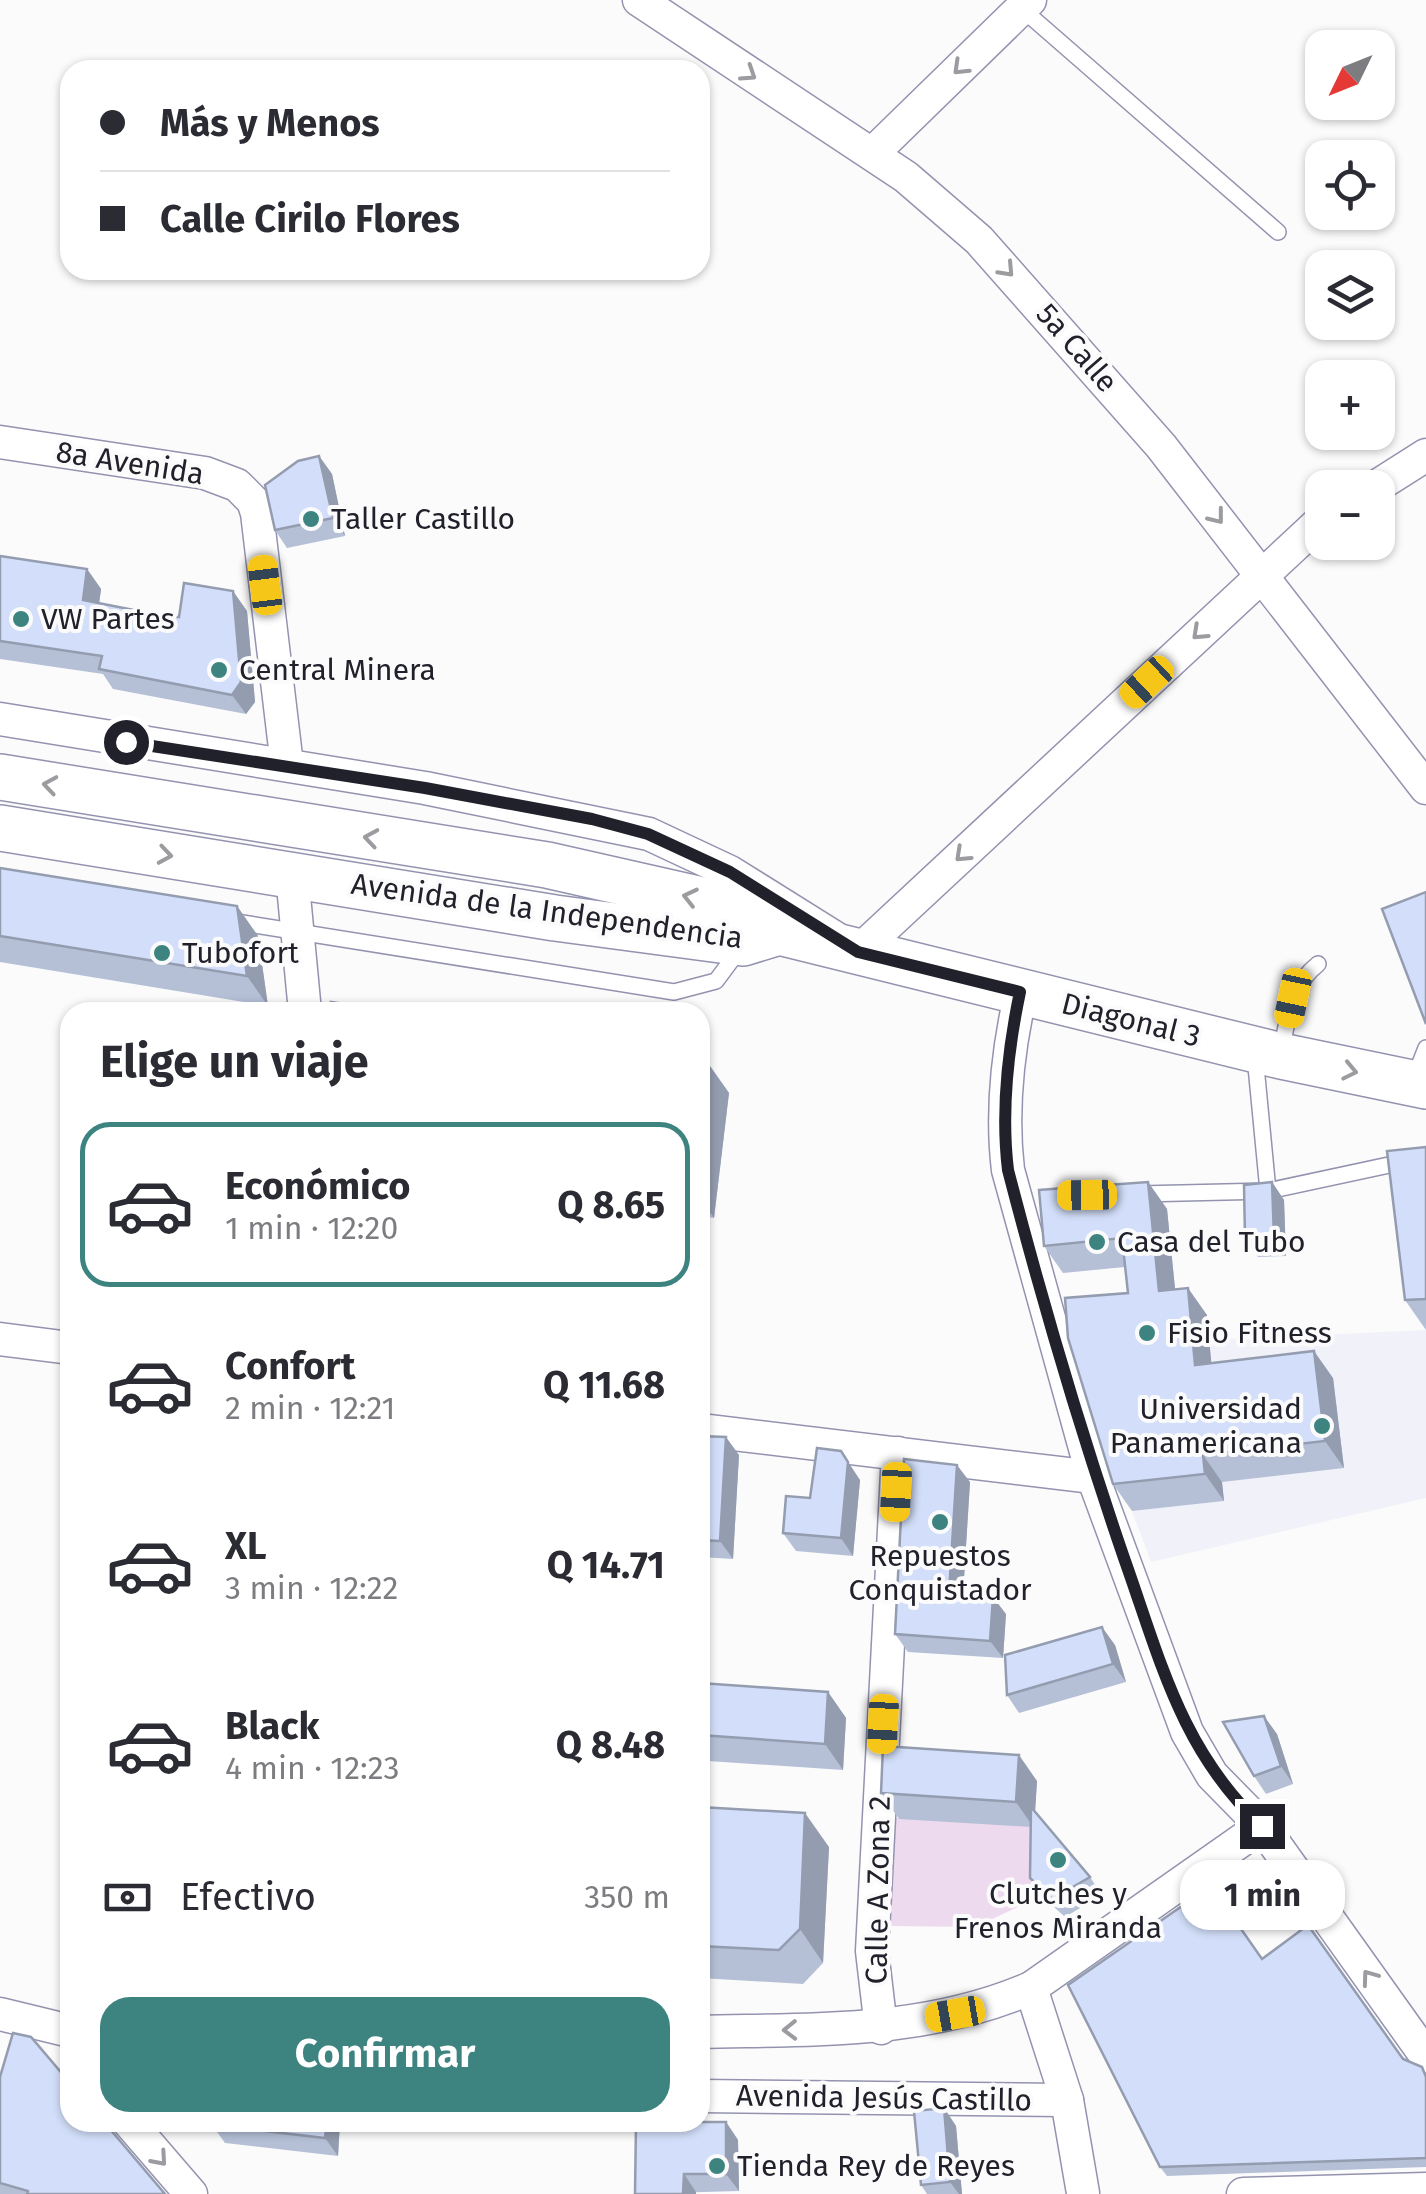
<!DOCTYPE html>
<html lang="es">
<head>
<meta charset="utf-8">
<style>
	:root { --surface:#fff; --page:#f7f7f7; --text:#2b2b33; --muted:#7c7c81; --line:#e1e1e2; --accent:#3d8481 }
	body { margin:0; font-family:"Fira Sans",sans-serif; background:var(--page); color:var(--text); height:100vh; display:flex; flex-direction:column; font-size:38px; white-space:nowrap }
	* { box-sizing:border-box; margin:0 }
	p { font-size:32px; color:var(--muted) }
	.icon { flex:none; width:55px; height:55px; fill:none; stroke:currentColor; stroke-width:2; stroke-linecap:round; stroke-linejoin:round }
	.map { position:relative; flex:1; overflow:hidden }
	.drawer { position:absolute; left:60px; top:1002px; width:650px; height:1130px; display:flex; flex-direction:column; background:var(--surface); border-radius:30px; box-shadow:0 2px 8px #0004 }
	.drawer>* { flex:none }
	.hud { position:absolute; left:60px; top:60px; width:650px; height:220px; border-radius:30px; box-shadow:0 2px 8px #0004; display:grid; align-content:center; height:220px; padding:0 40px; background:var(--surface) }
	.needle { width:65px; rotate:227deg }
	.controls { position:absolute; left:1305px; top:30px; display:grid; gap:20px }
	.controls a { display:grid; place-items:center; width:90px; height:90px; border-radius:20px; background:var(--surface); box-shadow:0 2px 8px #0004; font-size:50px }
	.end { position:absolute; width:45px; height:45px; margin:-22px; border:12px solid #21212c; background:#fff; box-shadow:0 0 0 5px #fff }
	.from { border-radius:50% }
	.bubble { position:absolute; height:70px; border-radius:30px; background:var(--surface); box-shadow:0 2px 8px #0004; font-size:32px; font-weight:700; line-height:70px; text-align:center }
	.car { position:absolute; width:30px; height:60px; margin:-30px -15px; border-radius:12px; box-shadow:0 0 8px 2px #0007; background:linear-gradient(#f5c518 24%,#345 0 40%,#f5c518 0 76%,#345 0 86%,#f5c518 0) }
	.hud b { display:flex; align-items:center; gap:35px; height:95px; font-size:38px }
	.hud b+b { border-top:2px solid var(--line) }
	.hud i { width:25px; height:25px; background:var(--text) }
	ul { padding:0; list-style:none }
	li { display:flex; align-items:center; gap:30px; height:165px; margin:0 20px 15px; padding:0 20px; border:5px solid transparent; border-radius:30px }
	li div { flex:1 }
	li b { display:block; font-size:38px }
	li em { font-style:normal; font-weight:700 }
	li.current { border-color:var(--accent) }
	li>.icon { width:90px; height:90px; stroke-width:1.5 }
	h2 { padding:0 40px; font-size:45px; line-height:120px }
	.pay { display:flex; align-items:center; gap:25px; height:110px; padding:0 40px; font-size:38px }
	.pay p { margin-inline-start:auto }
	.primary-button { display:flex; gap:20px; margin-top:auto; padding:20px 40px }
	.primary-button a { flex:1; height:115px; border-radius:30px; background:var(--accent); color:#fff; font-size:40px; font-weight:700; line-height:115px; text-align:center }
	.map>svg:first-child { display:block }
	.built { fill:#f1f1f9 }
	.green { fill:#eddaee }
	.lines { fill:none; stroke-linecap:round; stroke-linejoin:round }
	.service-casing { stroke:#9393b0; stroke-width:18 }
	.minor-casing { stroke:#9393b0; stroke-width:35 }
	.secondary-casing { stroke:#9393b0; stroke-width:48 }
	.service { stroke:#fff; stroke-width:15 }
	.minor { stroke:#fff; stroke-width:32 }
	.secondary { stroke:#fff; stroke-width:45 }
	.wall { fill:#b5c0d7 }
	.shaded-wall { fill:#949caf }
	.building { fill:#d3dffa; stroke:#949caf; stroke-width:2.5 }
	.oneway { stroke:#9b9ba0 }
	.route { stroke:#21212c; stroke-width:12 }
	.poi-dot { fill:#3d8481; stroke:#fbfbfb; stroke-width:4 }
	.labels { text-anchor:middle; stroke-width:8; stroke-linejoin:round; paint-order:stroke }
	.street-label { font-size:30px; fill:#21212c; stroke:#fbfbfb }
	.poi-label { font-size:30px; fill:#21212c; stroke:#fbfbfb; text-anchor:start }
</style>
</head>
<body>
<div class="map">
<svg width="1426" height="2194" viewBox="0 0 1426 2194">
	<rect width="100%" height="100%" fill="#fbfbfb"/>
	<polygon class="built" points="1426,1330 1426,1498 1151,1562 1132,1511 1224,1501 1209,1340"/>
	<polygon class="green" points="894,1818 1043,1825 1042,1896 975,1927 888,1926"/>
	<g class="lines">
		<g class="service-casing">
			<g id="service">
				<polyline points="1021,8 1278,232"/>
				<polyline points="230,921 674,992 716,981 742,946"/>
				<path d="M 1281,1052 C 1288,1019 1290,986 1318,964"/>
				<polyline points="1255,1056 1268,1191"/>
				<polyline points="1413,1081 1426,1048"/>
				<polyline points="1139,1194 1268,1191 1426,1157"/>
			</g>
		</g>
		<g class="minor-casing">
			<g id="minor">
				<polyline points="639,0 906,177 979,240 1161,446 1426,788"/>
				<polyline points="873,153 1030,0"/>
				<polyline points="0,442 205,473 237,485 253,501 257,513 287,765"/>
				<polyline points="1374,488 1426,455"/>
				<polyline points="0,719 425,788 649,834 730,872 858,952 1322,520"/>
				<polyline points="292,875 305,1012"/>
				<path d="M 1021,992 C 1008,1049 1001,1112 1008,1170 L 1093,1477 L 1187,1732 L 1212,1775 L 1262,1826 L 1426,2056"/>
				<polyline points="0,1339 70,1348"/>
				<polyline points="700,1430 1093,1477"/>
				<polyline points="1031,1988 1067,2100 1083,2193"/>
				<polyline points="0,2014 70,2031"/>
				<polyline points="881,2028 872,1951 898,1453"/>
				<path d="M 700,2032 C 813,2029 925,2034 1031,1988 L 1262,1826"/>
				<polyline points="700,2096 1067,2100"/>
				<polyline points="129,2122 191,2194"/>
				<polyline points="1243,2194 1426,2189"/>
			</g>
		</g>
		<g class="secondary-casing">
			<g id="secondary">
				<polyline points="0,777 547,865 746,910 779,932 1281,1056 1426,1086"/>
				<polyline points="0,828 555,918 743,943 779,932"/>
			</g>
		</g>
		<use href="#service" class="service"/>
		<use href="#minor" class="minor"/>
		<use href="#secondary" class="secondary"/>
	</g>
	<g class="wall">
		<polygon points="319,456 332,474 345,536 287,548 275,530"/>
		<polygon points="0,556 87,569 101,589 99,603 179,617 247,611 255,702 246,714 113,689 103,674 0,659"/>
		<polygon points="0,868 237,906 258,936 268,1006 0,962"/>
		<polygon points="700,1059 705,1059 729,1093 714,1218 700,1216"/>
		<polygon points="1426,1147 1426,1330 1405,1300"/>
		<polygon points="1148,1182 1167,1209 1175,1289 1207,1315 1211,1363 1333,1378 1344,1468 1222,1482 1224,1501 1132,1511 1113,1484 1128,1293 1125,1267 1063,1273 1044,1246"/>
		<polygon points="1272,1182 1284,1200 1286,1256 1258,1257 1245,1239"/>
		<polygon points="700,1436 739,1455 733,1559 700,1557"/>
		<polygon points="860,1480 853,1556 796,1551 783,1533"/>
		<polygon points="970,1482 963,1594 1006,1614 1003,1658 908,1652 895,1634"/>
		<polygon points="1115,1645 1126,1682 1019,1713 1007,1695"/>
		<polygon points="700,1683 828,1692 846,1718 843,1770 708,1761 700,1749"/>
		<polygon points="1277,1734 1293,1784 1266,1794 1254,1776"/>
		<polygon points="1037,1781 1035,1812 1090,1877 1102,1895 1065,1917 1042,1896 1030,1878 1031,1827 899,1819 881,1793"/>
		<polygon points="700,1807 829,1847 823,1963 803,1984 700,1978"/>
		<polygon points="1262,1959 1426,2073 1426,2167 1167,2176 1160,2167"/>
		<polygon points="0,2077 165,2194 0,2194"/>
		<polygon points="944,2108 956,2126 962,2194 927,2194 921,2185"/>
		<polygon points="340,2122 338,2156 225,2143 212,2125"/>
		<polygon points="726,2122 738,2140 739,2191 635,2194"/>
	</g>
	<g class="shaded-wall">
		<polygon points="319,456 332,474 345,536 333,518"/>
		<polygon points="87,569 101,589 97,620 83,600"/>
		<polygon points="233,591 247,611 255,702 246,714 232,695"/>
		<polygon points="237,906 258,936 268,1006 247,976"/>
		<polygon points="705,1059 729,1093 714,1218 700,1198 700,1102"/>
		<polygon points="1148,1182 1167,1209 1178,1318 1159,1291"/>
		<polygon points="1272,1182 1284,1200 1286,1256 1274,1238"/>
		<polygon points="1188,1288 1207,1315 1214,1392 1195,1365"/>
		<polygon points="1314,1351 1333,1378 1344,1468 1325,1441"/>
		<polygon points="726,1437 739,1455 733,1559 720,1541"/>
		<polygon points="841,1451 860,1480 853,1556 841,1538"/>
		<polygon points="1203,1455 1222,1482 1224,1501 1205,1474"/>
		<polygon points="957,1465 970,1482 962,1611 949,1593"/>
		<polygon points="993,1597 1006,1614 1003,1658 990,1641"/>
		<polygon points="1102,1627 1115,1645 1126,1682 1113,1664"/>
		<polygon points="828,1692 846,1718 843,1770 825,1744"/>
		<polygon points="1264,1716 1277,1734 1293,1784 1281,1766"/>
		<polygon points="1019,1755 1037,1781 1034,1828 1016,1802"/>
		<polygon points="805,1813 829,1847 823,1963 800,1929"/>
		<polygon points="944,2108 956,2126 962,2194 959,2194 950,2182"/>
		<polygon points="327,2122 340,2122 338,2156 325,2138"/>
		<polygon points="726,2122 738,2140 739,2191 726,2174"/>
		<polygon points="684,2174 696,2192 696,2194 683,2194"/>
	</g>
	<g class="building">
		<polygon points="319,456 333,518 275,530 265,485 298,461"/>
		<polygon points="0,556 87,569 83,600 149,613 179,617 184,583 233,591 241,682 232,695 99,669 102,656 0,641"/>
		<polygon points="0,868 237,906 247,976 0,936"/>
		<polygon points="1426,892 1426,1024 1382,909"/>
		<polygon points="331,1002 399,1012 332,1012"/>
		<polygon points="700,1059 705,1059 700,1102"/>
		<polygon points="1426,1147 1426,1299 1405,1300 1387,1151"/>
		<polygon points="1148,1182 1159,1291 1188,1288 1195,1365 1314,1351 1325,1441 1203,1455 1205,1474 1113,1484 1068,1338 1065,1298 1128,1293 1122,1238 1044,1246 1039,1190"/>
		<polygon points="1272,1182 1274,1238 1245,1239 1244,1185"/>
		<polygon points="700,1436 726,1437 720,1541 700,1540"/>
		<polygon points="817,1448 841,1451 848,1462 841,1538 783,1533 786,1496 810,1498"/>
		<polygon points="904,1459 957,1465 949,1593 993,1597 990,1641 895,1634"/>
		<polygon points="1102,1627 1113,1664 1007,1695 1005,1655"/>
		<polygon points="700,1683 828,1692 825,1744 700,1735"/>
		<polygon points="1264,1716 1281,1766 1254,1776 1223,1722"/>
		<polygon points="883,1746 1019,1755 1016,1802 881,1793"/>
		<polygon points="700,1807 805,1813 800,1929 779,1950 700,1946"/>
		<polygon points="1031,1807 1090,1877 1052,1899 1030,1878"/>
		<polygon points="1211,1886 1262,1959 1308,1925 1403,2059 1422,2067 1426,2077 1426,2158 1160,2167 1068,1985"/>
		<polygon points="13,2033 31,2037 70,2083 70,2122 104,2122 165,2194 27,2194 28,2191 0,2183 0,2077"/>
		<polygon points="944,2108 950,2182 921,2185 914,2111"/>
		<polygon points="212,2122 327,2122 325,2138 212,2125"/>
		<polygon points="636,2122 726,2122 726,2174 684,2174 683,2194 635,2194"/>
	</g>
	<defs><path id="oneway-chevron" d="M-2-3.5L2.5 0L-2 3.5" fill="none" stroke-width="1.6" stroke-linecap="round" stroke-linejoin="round" transform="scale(2.5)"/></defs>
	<g class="oneway">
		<use href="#oneway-chevron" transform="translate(960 68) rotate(136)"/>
		<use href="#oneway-chevron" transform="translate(749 74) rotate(33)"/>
		<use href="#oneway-chevron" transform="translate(1007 270) rotate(47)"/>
		<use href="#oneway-chevron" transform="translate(1217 517) rotate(52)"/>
		<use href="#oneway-chevron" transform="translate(1199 633) rotate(137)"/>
		<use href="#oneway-chevron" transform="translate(50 785) rotate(-171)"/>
		<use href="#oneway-chevron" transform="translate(371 838) rotate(-171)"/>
		<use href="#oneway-chevron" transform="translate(165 855) rotate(9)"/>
		<use href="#oneway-chevron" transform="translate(962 855) rotate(137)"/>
		<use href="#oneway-chevron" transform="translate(690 897) rotate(-167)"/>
		<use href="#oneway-chevron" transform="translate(1350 1071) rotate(12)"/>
		<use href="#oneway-chevron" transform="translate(1369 1977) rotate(-126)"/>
		<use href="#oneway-chevron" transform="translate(790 2030) rotate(179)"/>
		<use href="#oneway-chevron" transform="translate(160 2159) rotate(49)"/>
	</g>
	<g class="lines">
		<path class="route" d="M 126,742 L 425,788 L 592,819 L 648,834 L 730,872 L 858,952 L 1020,992 C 1008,1049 1001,1112 1008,1170 C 1042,1301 1080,1430 1124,1558 C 1160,1659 1181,1751 1262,1826"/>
	</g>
	<g class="poi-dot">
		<circle cx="311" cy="519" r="10"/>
		<circle cx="21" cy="619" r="10"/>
		<circle cx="219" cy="670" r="10"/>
		<circle cx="162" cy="953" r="10"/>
		<circle cx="1097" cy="1242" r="10"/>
		<circle cx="1147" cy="1333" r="10"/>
		<circle cx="1322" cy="1426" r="10"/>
		<circle cx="940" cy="1522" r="10"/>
		<circle cx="1058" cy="1860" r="10"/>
		<circle cx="717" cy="2166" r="10"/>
	</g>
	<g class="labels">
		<g class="street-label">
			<text transform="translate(1077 348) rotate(49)" y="10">5a Calle</text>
			<text transform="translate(130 463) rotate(9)" y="10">8a Avenida</text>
			<text transform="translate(547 911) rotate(8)" y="10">Avenida de la Independencia</text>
			<text transform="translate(1131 1020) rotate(14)" y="10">Diagonal 3</text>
			<text transform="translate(878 1890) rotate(-89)" y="10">Calle A Zona 2</text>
			<text transform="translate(884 2098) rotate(1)" y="10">Avenida Jesús Castillo</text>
		</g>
		<g class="poi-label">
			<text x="331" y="529">Taller Castillo</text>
			<text x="41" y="629">VW Partes</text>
			<text x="239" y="680">Central Minera</text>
			<text x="182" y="963">Tubofort</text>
			<text x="1117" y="1252">Casa del Tubo</text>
			<text x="1167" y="1343">Fisio Fitness</text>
			<text x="1302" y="1419" text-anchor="end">Universidad<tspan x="1302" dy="34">Panamericana</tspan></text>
			<text x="940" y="1566" text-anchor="middle">Repuestos<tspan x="940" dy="34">Conquistador</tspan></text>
			<text x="1058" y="1904" text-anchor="middle">Clutches y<tspan x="1058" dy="34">Frenos Miranda</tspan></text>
			<text x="737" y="2176">Tienda Rey de Reyes</text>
		</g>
	</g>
</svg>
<div class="controls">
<a><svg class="needle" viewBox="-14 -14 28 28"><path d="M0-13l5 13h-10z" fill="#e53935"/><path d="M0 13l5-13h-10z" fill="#7c7c81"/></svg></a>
<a><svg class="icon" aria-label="locate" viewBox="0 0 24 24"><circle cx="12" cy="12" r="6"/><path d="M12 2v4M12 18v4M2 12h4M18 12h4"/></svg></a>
<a><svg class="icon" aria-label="layers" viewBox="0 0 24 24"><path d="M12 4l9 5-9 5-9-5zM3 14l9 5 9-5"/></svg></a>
<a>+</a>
<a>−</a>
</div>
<i class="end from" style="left:126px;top:742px"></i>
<i class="end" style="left:1262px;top:1826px"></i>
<div class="bubble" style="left:1180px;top:1860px;width:165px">1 min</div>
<i class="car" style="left:265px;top:585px;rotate:353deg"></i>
<i class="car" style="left:1147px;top:682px;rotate:227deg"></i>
<i class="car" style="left:1293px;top:998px;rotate:192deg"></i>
<i class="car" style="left:1087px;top:1195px;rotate:269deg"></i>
<i class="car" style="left:896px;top:1492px;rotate:183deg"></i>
<i class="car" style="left:883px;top:1724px;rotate:183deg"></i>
<i class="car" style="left:955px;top:2014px;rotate:260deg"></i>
<div class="hud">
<b><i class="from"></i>Más y Menos</b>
<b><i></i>Calle Cirilo Flores</b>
</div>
<section class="drawer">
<h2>Elige un viaje</h2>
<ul>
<li class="current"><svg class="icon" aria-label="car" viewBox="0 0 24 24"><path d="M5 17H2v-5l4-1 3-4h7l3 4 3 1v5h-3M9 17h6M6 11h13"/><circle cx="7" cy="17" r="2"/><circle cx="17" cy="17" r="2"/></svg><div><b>Económico</b><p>1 min · 12:20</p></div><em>Q 8.65</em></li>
<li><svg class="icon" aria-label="car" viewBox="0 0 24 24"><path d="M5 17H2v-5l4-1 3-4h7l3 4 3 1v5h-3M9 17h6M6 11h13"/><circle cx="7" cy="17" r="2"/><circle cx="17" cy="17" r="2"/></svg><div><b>Confort</b><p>2 min · 12:21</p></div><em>Q 11.68</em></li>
<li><svg class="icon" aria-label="car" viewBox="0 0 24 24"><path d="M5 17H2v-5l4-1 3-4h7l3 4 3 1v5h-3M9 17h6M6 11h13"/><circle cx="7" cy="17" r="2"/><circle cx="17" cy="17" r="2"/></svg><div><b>XL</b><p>3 min · 12:22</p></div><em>Q 14.71</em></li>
<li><svg class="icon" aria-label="car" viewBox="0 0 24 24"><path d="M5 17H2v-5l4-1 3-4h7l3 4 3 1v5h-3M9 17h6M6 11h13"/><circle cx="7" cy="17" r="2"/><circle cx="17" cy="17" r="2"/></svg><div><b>Black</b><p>4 min · 12:23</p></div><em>Q 8.48</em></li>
</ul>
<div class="pay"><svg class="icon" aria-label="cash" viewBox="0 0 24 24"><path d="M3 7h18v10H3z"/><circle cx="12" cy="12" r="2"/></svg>Efectivo<p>350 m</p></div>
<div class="primary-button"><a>Confirmar</a></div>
</section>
</div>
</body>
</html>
